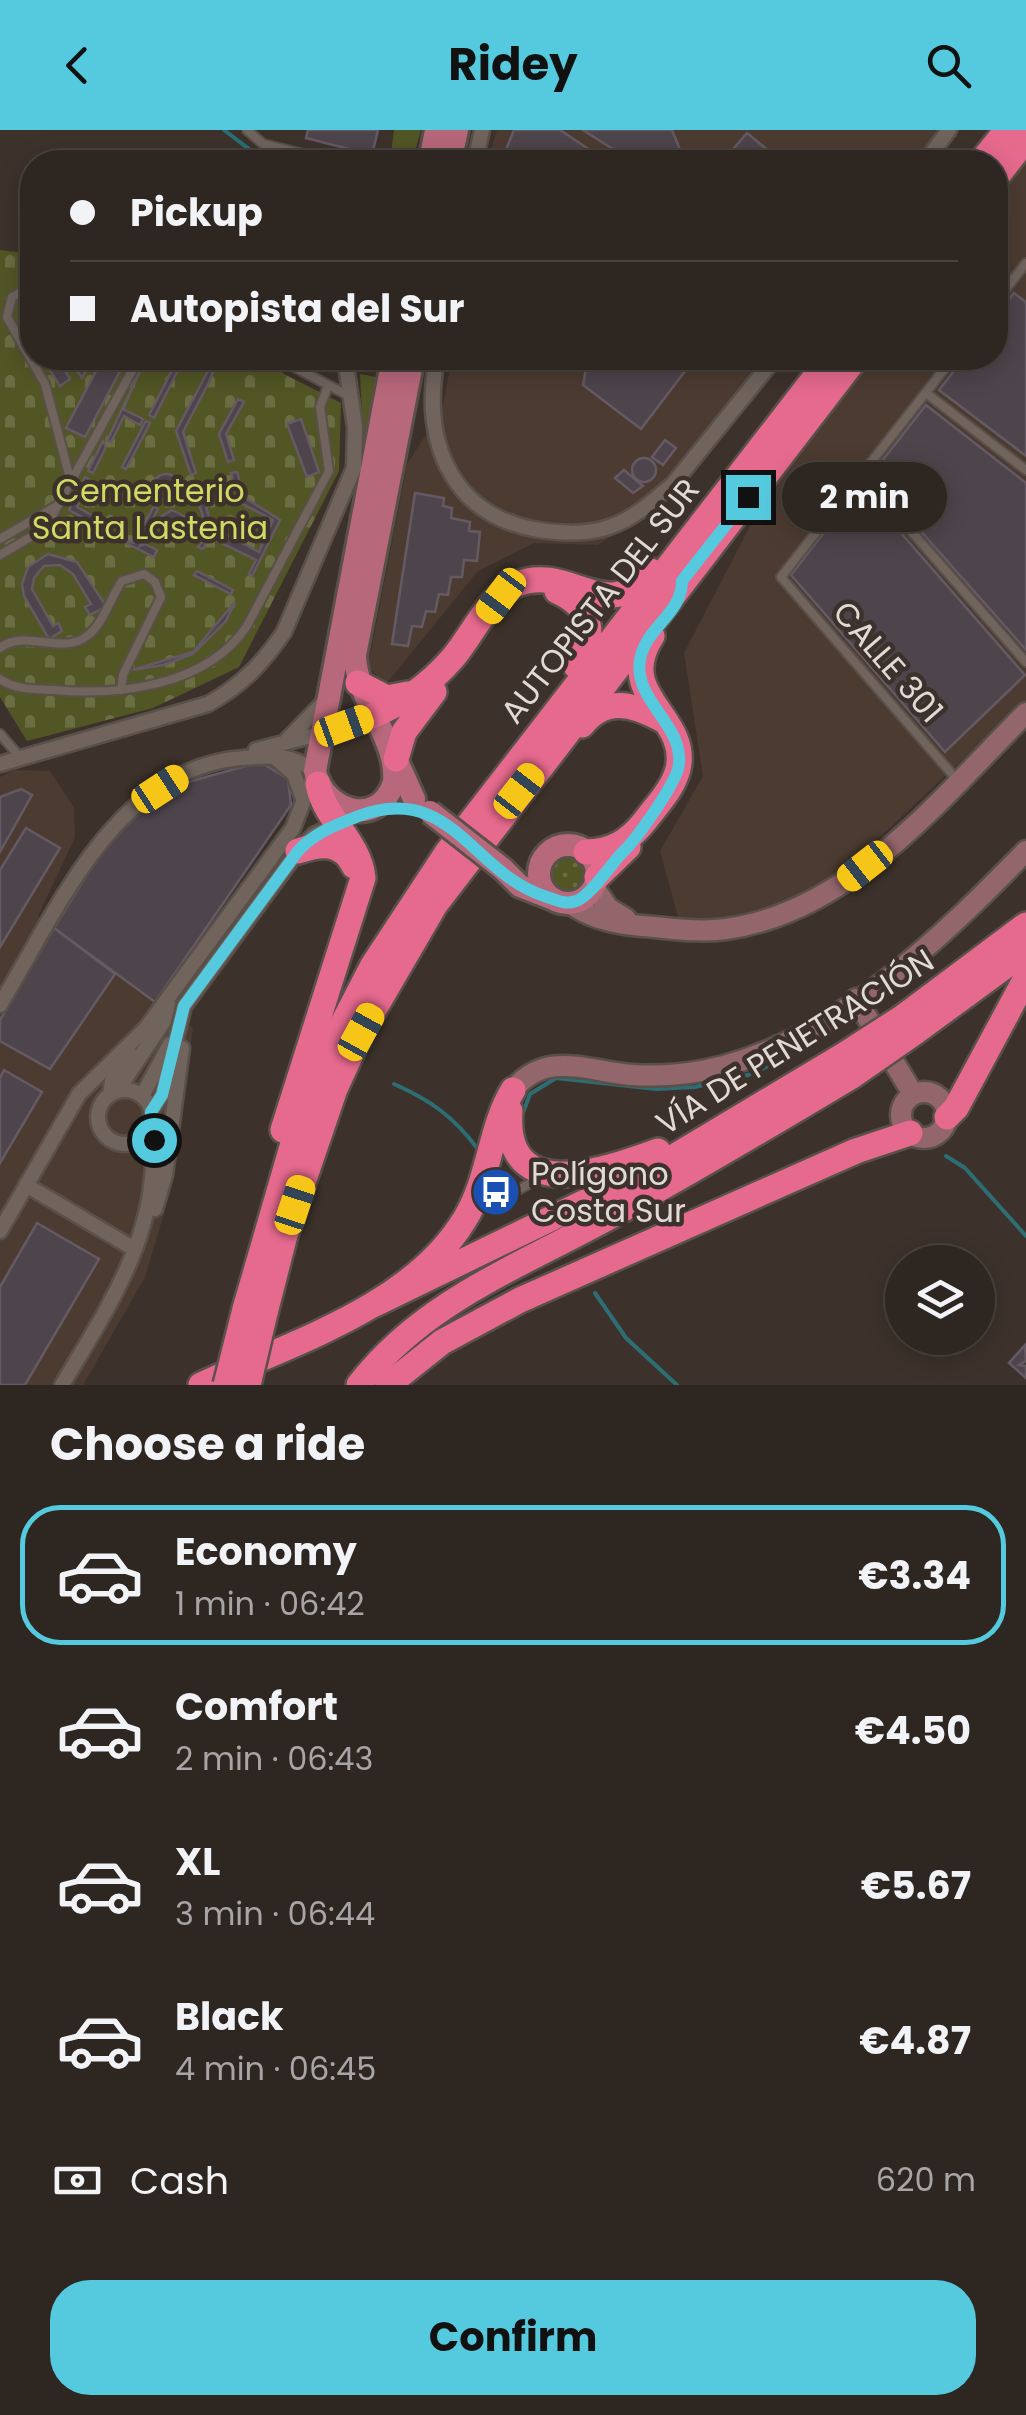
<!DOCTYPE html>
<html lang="en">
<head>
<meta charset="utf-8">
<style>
	:root { --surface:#2e2620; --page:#3a322d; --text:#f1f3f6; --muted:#a7a5a5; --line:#49433e; --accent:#55cadf }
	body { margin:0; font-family:Poppins,sans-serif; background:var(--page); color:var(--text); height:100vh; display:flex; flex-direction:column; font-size:38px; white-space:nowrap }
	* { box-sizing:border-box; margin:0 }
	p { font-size:32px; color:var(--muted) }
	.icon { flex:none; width:55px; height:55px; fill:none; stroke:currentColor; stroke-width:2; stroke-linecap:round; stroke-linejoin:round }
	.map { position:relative; height:1255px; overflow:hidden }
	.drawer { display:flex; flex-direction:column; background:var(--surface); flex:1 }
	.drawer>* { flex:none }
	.top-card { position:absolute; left:20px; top:20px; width:988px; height:220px; border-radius:40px; box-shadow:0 5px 25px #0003,0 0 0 2px var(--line); display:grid; align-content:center; height:220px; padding:0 50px; background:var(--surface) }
	.fabs { position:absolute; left:885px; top:1115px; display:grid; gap:20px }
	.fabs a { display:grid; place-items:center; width:110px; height:110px; border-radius:50%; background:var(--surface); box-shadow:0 5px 25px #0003,0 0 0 2px var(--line); font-size:50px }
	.end { position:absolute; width:45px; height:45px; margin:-22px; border:12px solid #55cadf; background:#111; box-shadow:0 0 0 5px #111 }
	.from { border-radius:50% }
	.bubble { position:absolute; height:70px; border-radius:35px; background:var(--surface); box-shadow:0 5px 25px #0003,0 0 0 2px var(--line); font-size:32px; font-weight:700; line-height:70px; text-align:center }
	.car { position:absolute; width:30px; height:60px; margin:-30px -15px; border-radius:12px; box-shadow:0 0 8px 2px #0007; background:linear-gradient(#f5c518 24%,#345 0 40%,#f5c518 0 76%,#345 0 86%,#f5c518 0) }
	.top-card b { display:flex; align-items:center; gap:35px; height:95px; font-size:38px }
	.top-card b+b { border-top:2px solid var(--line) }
	.top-card i { width:25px; height:25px; background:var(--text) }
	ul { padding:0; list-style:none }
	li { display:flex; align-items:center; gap:30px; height:140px; margin:0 20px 15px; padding:0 30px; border:5px solid transparent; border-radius:40px }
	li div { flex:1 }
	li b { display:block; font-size:38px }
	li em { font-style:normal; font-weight:700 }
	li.selected { border-color:var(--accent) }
	li>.icon { width:90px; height:90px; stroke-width:1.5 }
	h2 { padding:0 50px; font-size:45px; line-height:120px }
	.pay { display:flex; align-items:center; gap:25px; height:110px; padding:0 50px; font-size:38px }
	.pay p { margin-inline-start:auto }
	.cta { display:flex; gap:20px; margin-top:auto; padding:20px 50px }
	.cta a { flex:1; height:115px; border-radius:40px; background:var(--accent); color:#111; font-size:40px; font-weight:700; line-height:115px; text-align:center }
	header { display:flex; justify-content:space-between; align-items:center; height:130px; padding:0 50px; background:var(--accent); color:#111; font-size:45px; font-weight:700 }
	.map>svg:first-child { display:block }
	.industrial { fill:#4c3b31 }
	.grass { fill:url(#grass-dots) }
	.cemetery { fill:url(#cemetery-stones) }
	.garden { fill:#525524 }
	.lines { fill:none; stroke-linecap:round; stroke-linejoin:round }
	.stream { stroke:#2c6e74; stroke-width:4 }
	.building { fill:#4e444c; stroke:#655a63; stroke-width:2.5 }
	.lane-casing { stroke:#59504a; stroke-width:12 }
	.street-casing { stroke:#59504a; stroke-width:19 }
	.secondary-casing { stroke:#59504a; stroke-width:25 }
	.primary-casing { stroke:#59504a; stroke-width:28 }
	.highway-casing { stroke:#59504a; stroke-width:30 }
	.lane { stroke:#70645d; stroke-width:8 }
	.street { stroke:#70645d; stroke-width:14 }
	.secondary { stroke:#93666c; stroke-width:20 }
	.primary { stroke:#b7687a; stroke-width:22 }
	.highway { stroke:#e66a8e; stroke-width:25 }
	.primary-bridge-casing { stroke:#59504a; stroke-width:28; stroke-linecap:butt }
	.highway-bridge-casing { stroke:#59504a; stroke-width:30; stroke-linecap:butt }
	.primary-bridge { stroke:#b7687a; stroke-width:22 }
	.highway-bridge { stroke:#e66a8e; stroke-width:25 }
	.route { stroke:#55cadf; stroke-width:12 }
	.labels { text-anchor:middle; stroke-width:9; stroke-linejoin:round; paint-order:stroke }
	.park-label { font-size:32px; fill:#d1d863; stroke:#3d322b }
	.street-label { font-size:32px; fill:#e1dad6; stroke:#3d322b }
	.poi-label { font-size:32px; fill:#e1dad6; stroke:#3d322b; text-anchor:start }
</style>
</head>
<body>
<header><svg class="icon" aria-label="back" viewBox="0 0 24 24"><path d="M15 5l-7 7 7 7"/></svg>Ridey<svg class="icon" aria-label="search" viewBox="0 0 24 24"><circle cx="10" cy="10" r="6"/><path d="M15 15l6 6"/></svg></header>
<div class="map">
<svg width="1026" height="1255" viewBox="0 0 1026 1255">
	<defs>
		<pattern id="grass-dots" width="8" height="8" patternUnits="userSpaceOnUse" patternTransform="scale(2.5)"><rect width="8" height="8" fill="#525524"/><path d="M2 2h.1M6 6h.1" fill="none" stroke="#6b6d43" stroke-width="1.8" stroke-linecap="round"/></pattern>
		<pattern id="cemetery-stones" width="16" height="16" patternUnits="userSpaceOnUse" patternTransform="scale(2.5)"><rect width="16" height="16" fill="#525524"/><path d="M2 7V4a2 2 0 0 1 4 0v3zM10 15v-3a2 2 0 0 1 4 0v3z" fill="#6b6d43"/></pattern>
	</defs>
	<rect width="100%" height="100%" fill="#3d322b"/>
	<g class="industrial">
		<polygon points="497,0 960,0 935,32 487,32"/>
		<polygon points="1026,23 1026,570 832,752 776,777 732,790 680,794 660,721 703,646 684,523 760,377 869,228 995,228 995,62"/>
		<polygon points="452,228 784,228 683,358 598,415 534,413 478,441 386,554 368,537 407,334 442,280"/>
		<polygon points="14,640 50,641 74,678 75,707 38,786 193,898 171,1060 145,1147 83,1255 0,1255 0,647"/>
	</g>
	<circle class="grass" cx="568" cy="744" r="18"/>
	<polygon class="cemetery" points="0,120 32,124 32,228 270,228 284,244 341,273 339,341 239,537 153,578 27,611 0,567"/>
	<g class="garden">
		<polygon points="394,0 421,0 412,32 390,32"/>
		<polygon points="380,228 384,228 370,307 363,307 360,244 376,247"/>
	</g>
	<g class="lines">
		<g class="stream">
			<polyline points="224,0 266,32"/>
			<path d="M 394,954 C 430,970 453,986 477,1018"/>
			<polyline points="523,983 530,964 556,948 656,959 695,957 748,945 786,928"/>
			<polyline points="946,1026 965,1038 1026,1106"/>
			<polyline points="595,1163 626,1208 677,1255"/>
		</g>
	</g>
	<g class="building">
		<polygon points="308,0 378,0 372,25 306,8"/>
		<polygon points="514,0 560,0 608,32 501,32"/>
		<polygon points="583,0 672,0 685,32 633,32"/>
		<polygon points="747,3 782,32 722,32"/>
		<polygon points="1014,163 1026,172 1026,326 939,260 964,228 995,228 995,188"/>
		<polygon points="42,228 57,228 70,249 60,256"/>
		<polygon points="81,228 92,228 82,248 75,238"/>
		<polygon points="103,228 127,228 85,307 66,298"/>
		<polygon points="146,228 123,279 143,289 140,295 124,286 111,312 107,311"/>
		<polygon points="174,228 184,228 154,288 149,285 178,229"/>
		<polygon points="215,228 218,228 209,252 183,302 196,343 191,345 176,301"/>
		<polygon points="588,228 695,228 641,299 583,255"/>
		<polygon points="238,269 244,272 226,304 234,330 228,332 219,304"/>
		<polygon points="926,275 1026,353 1026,520 871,345"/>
		<polygon points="301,289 319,342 307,347 287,294"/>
		<polygon points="146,291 150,293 126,339 122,337"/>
		<polygon points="665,310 676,318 663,335 652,327"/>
		<polygon points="103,311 106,317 93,343 88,341"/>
		<circle cx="644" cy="340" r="12"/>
		<polygon points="624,340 643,356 633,363 615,348"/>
		<polygon points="237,342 244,367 280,390 252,446 249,444 256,430 209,407 203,419 198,417 214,398 259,422 273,390 239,372 231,343"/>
		<circle cx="166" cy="357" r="13"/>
		<polygon points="85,347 90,350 77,377 95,387 92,392 69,380"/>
		<polygon points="199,353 211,394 206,396 193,355"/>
		<polygon points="860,356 1025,545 945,622 791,445"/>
		<polygon points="415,363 444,368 443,376 452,378 451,388 470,392 469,401 480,402 477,431 464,430 462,447 451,447 448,465 439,464 435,482 426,481 422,497 412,496 408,516 392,514"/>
		<polygon points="154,376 158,379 140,416 145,414 157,420 154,427 112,406 134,413"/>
		<polygon points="172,380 195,392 193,395 189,400 162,386"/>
		<polygon points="48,424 77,432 106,476 90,485 85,477 91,474 73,444 60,435 44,436 34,448 32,459 53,496 58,493 62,501 49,509 24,466 22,454 28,437"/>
		<polygon points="197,441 233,460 231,464 194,445"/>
		<polygon points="235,472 226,491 193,524 163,535 132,540 193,522"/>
		<polygon points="260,632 288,649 291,675 155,872 54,798 101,722 139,683 188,652"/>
		<polygon points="21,659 32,665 0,722 0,667"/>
		<polygon points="26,698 60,718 0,817 0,740"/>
		<polygon points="54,798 115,844 50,939 0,911 0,890"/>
		<polygon points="4,940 42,962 0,1033 0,948"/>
		<polygon points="37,1093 99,1129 25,1255 0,1255 0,1157"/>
		<polygon points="1025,1215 1026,1231 1019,1235 1026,1236 1026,1248 1009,1233"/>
	</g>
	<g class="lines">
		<g class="lane-casing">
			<g id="lane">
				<polyline points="247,0 263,14 336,32"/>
				<polyline points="210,32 240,32"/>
				<polyline points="32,157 12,167 7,187 45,254 71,352"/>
				<polyline points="995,173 1026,133"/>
				<polyline points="277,228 351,267"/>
				<polyline points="953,228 781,447 958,651"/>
				<polyline points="926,263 1026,340"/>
				<polyline points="860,343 1026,532"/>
				<polyline points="0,409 58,375 139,228"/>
				<polyline points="0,425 46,398 58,375"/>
				<path d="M 0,518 C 25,498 62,526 87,506 C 104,493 110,468 122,451 L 144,444 L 155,452 L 161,467 L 123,545 L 121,560"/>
				<path d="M 0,549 C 15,560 35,559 53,560 C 119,566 207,556 247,496 L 329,341 L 320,277 L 328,256"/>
				<polyline points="0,604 19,626"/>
				<polyline points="477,1082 540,1048"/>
			</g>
		</g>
		<g class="street-casing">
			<g id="street">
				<polyline points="475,32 482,0"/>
				<polyline points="925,32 949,0"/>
				<path d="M 437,228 C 422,306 447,382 533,399 C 556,403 586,405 609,397 C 634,389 654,370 673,354 L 775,228"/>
				<polyline points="287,610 324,572"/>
				<polyline points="256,620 323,603"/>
				<polyline points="274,627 294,644 303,669"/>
				<path d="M 0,634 L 208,574 C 241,556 263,533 284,502 L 354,338 L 355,297 L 345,228"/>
				<path d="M 0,875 C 57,781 116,637 243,628 C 273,625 289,624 315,641 L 293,698 L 146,898 L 79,964 L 0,1101"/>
				<circle cx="125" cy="987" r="27"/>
				<polyline points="117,961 164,891 168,874"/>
				<polyline points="110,965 112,951 131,925"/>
				<polyline points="142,966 170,914"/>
				<polyline points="151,982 162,965 184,876 298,721 314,705 340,693"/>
				<polyline points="26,1055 131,1117"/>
				<polyline points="155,1079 165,1045 182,918"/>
				<path d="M 62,1255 C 112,1171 165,1094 151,992"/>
			</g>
		</g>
		<g class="secondary-casing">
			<g id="secondary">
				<polyline points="594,757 608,778 626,789"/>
				<path d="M 570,773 C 590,789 617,794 642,796 C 671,798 697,803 726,799 C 851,782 942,667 1026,583"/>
				<polyline points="856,869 913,964"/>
				<path d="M 513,960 C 547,919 588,942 633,945 C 664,947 694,944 724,936 C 844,903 942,807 1026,721"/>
				<circle cx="924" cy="985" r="23"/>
			</g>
		</g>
		<g class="primary-casing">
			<g id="primary">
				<polyline points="430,32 436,0"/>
				<polyline points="450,32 457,0"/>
				<path d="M 393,228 L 315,641 C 324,682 379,699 394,652 C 398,608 356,570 355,525 L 413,228"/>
				<polyline points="323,603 372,586"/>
				<polyline points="397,631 414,669"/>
				<circle cx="568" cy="744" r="29"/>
				<polyline points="503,739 520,756 551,768"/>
			</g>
		</g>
		<g class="highway-casing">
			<g id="highway">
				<polyline points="981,32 1007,0"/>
				<polyline points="995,49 1026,9"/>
				<path d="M 557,461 C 593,477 597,506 576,536"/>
				<polyline points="358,553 387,568 408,564"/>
				<path d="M 372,586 C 405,572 428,556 452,529 C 471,508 489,465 517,454 C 570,433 607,498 651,441"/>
				<path d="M 582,595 C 605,566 633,574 661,589"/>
				<polyline points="396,629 404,602 434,562"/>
				<path d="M 298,721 C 321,713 342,711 354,736"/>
				<path d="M 586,722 C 612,722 629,711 645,691 C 657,675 673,659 678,639 C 690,586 613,566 652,506"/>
				<polyline points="597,747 628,717"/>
				<polyline points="903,887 1026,795"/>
				<polyline points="914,903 1026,821"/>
				<path d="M 510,981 C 503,1077 606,1040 658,1021"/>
				<polyline points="947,987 956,978 1026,848"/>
				<path d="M 283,1000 L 363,748 C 360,712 324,689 318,654"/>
				<polyline points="375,1174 657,1037 844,925"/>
				<polyline points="245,1179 296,1003 330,918 373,835 446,724 830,228"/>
				<polyline points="265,1183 285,1105 335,959 361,902 435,775 856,228"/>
				<path d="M 201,1255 C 290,1213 411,1178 465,1089 C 490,1048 490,997 513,960"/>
				<path d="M 359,1255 C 423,1172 520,1136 609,1087 C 691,1042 772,994 852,946"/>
				<polyline points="388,1255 442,1212 520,1170 856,1021 910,1003"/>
			</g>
		</g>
		<use href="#lane" class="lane"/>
		<use href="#street" class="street"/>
		<use href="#secondary" class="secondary"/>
		<use href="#primary" class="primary"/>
		<use href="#highway" class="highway"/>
		<g class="primary-bridge-casing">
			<polyline id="primary-bridge" points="430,682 503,739"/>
		</g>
		<g class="highway-bridge-casing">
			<g id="highway-bridge">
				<polyline points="844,925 903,887"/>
				<polyline points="852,946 914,903"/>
				<polyline points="226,1255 245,1179"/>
				<polyline points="248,1255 265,1183"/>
			</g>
		</g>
		<use href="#primary-bridge" class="primary-bridge"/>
		<use href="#highway-bridge" class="highway-bridge"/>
	</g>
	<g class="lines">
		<path class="route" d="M 154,1010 L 151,982 L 162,965 L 184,876 L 298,721 C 314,703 334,696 356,687 C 452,650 471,744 547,767 C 557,770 565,775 576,771 C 590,767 610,735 622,723 C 636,710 678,651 679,634 C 683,594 633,570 640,530 C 645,498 682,484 682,451 L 748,367"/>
	</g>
	<defs>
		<g id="bus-disc" transform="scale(2.5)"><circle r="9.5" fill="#1a4fb4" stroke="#3d322b"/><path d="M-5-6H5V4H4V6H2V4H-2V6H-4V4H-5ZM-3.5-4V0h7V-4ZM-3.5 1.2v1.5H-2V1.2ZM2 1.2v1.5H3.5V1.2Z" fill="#fff"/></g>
	</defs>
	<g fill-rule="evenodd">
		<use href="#bus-disc" x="496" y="1062"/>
	</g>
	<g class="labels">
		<g class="park-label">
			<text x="150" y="372">Cementerio<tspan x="150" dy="37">Santa Lastenia</tspan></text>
		</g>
		<g class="street-label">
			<text transform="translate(600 471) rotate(-52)" y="11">AUTOPISTA DEL SUR</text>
			<text transform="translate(888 532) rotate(49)" y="11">CALLE 301</text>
			<text transform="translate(795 912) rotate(-32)" y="11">VÍA DE PENETRACIÓN</text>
		</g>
		<g class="poi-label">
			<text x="531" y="1055">Polígono<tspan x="531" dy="37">Costa Sur</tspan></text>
		</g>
	</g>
</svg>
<div class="fabs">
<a><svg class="icon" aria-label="layers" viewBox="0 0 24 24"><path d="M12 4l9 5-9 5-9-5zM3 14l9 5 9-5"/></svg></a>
</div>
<i class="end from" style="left:154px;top:1010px"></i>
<i class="end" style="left:748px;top:367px"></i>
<div class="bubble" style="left:782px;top:332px;width:165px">2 min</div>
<i class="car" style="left:501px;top:466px;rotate:217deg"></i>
<i class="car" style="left:344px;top:596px;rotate:70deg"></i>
<i class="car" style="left:160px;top:659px;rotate:57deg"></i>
<i class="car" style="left:519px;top:661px;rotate:38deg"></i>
<i class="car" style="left:865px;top:736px;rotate:232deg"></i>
<i class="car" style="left:361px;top:902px;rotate:29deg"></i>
<i class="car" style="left:295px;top:1075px;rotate:18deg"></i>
<div class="top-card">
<b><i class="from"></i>Pickup</b>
<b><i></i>Autopista del Sur</b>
</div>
</div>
<section class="drawer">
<h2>Choose a ride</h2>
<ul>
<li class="selected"><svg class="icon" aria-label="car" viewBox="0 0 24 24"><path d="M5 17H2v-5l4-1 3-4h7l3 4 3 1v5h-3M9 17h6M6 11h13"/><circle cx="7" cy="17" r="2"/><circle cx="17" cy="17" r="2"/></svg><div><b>Economy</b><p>1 min · 06:42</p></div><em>€3.34</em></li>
<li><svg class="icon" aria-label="car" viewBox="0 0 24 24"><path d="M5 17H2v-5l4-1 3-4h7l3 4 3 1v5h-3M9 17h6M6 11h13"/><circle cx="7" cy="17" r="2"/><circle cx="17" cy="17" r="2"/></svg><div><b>Comfort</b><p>2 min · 06:43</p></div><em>€4.50</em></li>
<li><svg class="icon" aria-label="car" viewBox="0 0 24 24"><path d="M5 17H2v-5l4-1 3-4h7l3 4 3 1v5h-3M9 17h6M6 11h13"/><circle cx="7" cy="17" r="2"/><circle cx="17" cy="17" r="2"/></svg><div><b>XL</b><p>3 min · 06:44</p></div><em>€5.67</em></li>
<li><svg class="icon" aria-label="car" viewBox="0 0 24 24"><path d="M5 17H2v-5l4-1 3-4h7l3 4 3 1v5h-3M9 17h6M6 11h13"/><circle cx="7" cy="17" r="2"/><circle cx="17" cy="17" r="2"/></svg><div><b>Black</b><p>4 min · 06:45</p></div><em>€4.87</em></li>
</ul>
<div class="pay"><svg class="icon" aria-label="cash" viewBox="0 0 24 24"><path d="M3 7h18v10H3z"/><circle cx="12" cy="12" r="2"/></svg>Cash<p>620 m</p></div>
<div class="cta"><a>Confirm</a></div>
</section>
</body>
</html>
